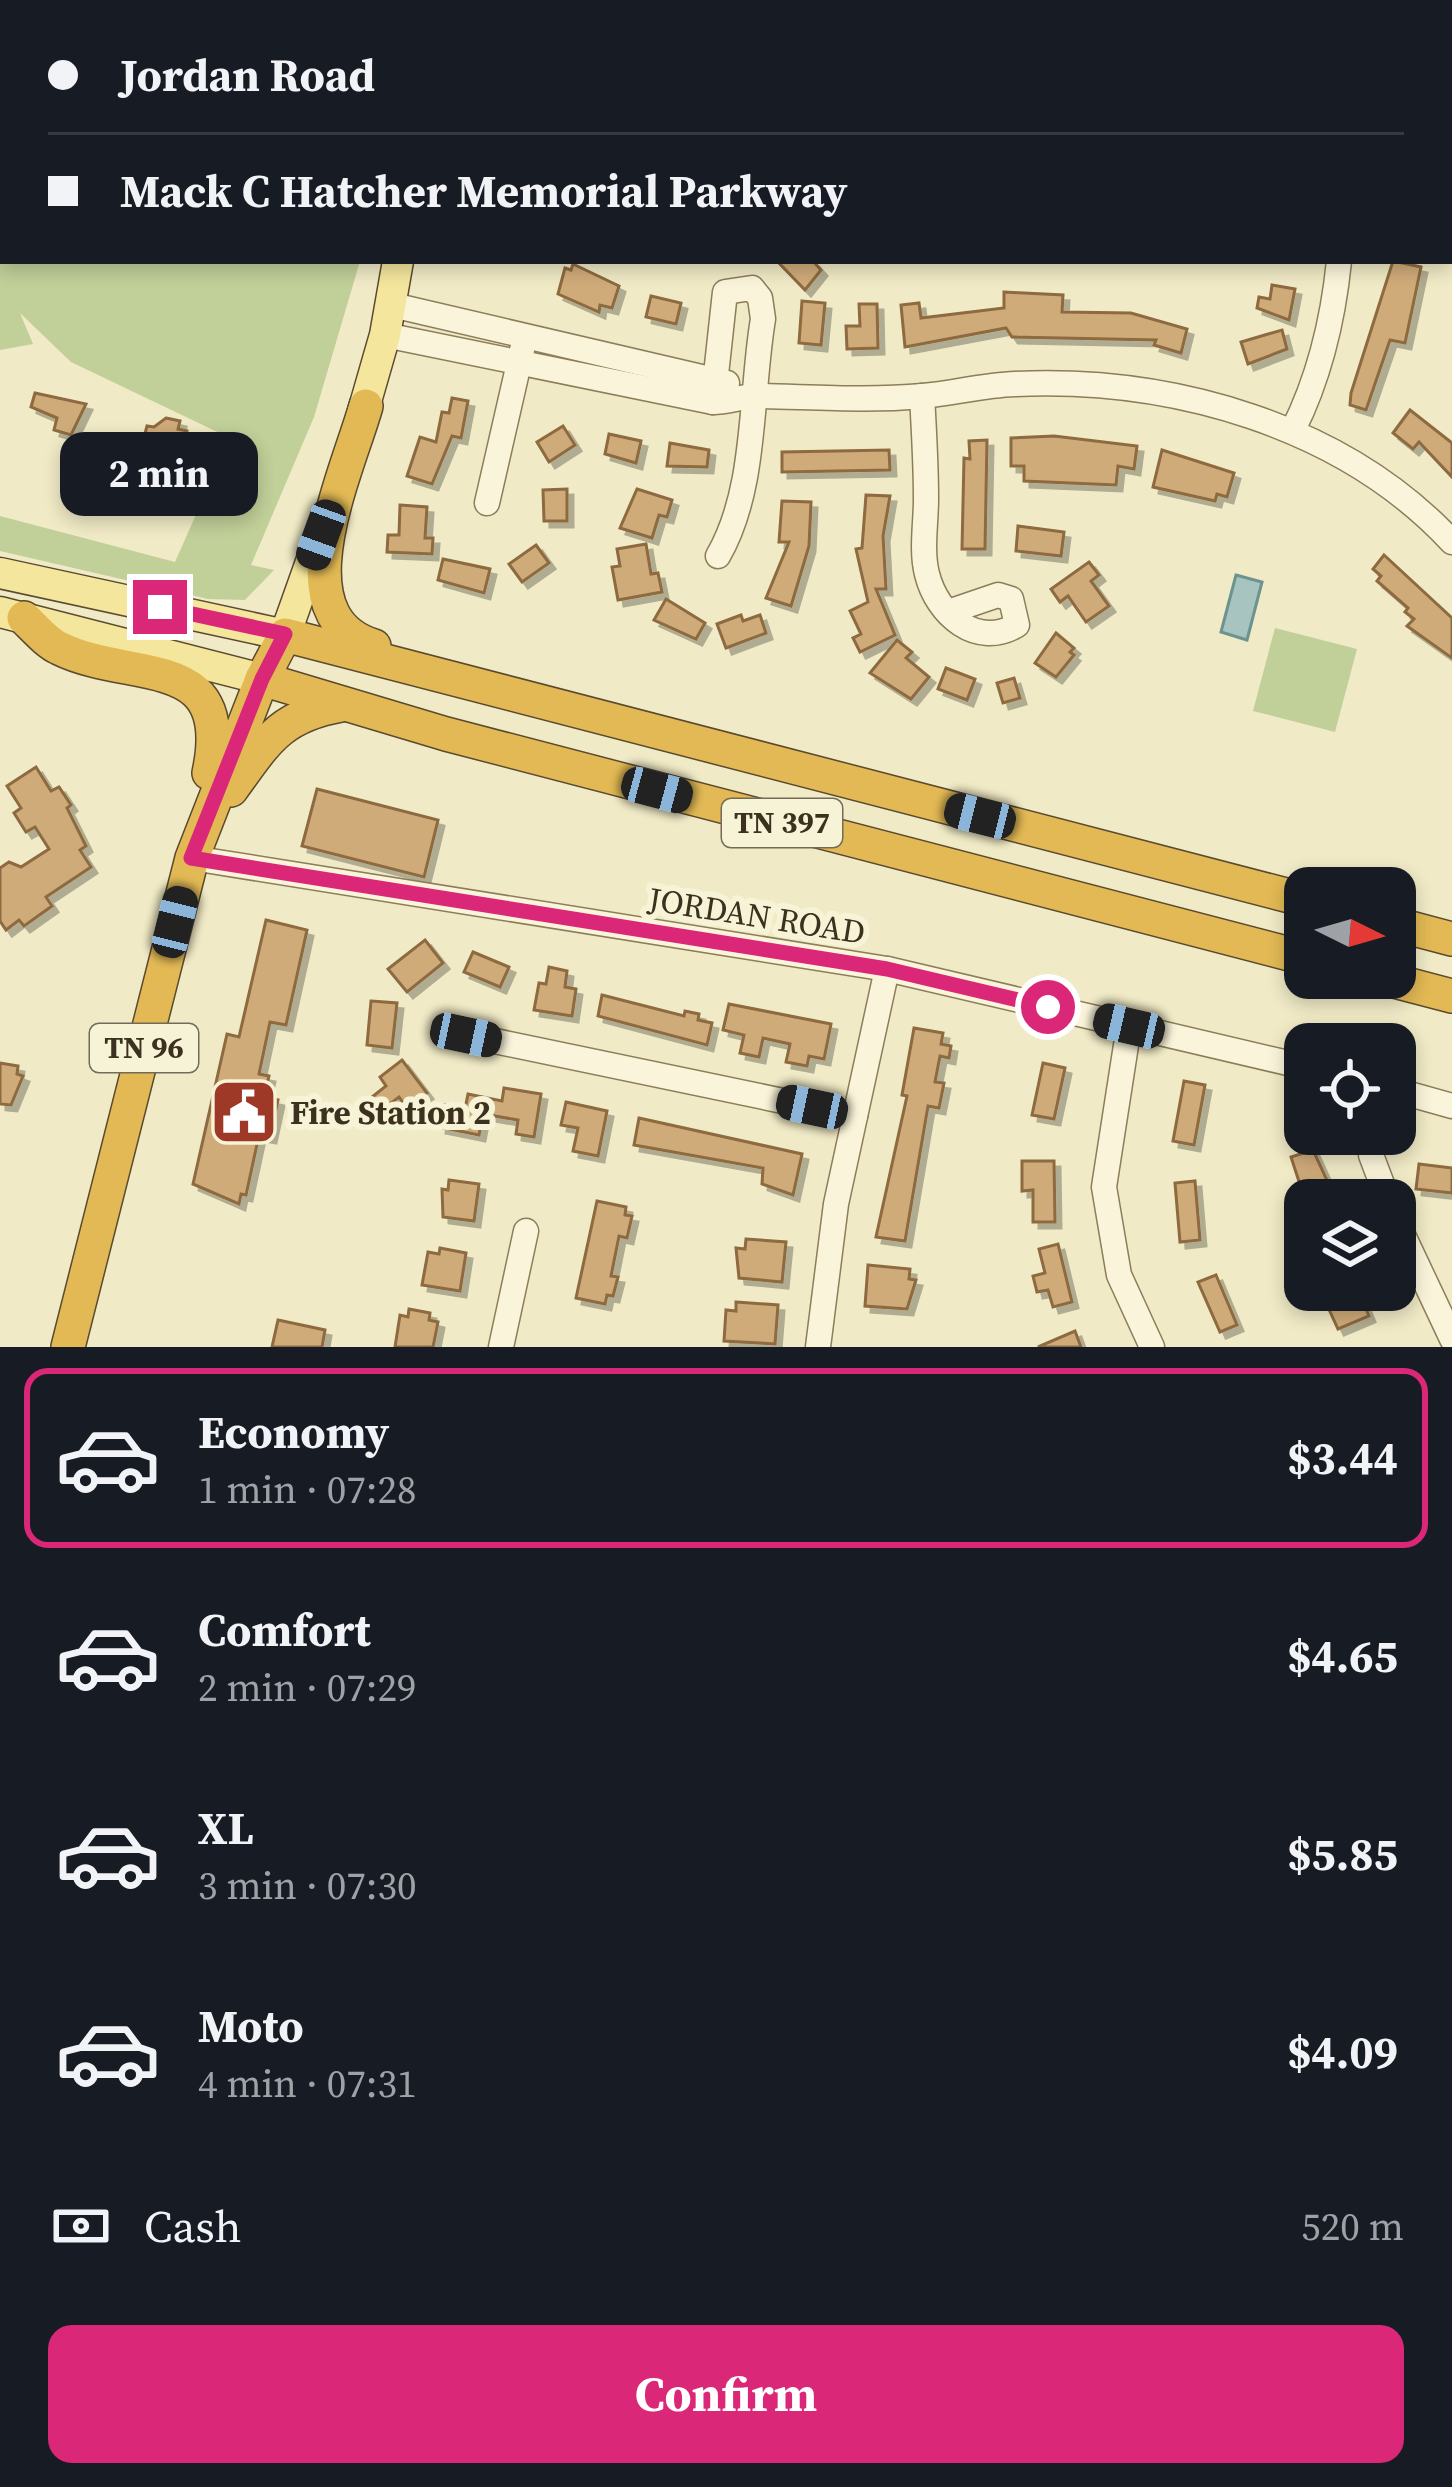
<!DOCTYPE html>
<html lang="en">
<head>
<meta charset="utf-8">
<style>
	:root { --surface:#171b24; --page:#20242c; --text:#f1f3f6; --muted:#9ea1a6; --line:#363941; --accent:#db2777 }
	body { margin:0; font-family:"Source Serif 4",serif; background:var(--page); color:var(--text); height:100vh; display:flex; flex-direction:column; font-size:45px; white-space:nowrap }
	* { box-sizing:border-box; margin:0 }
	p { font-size:39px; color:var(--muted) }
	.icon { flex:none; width:66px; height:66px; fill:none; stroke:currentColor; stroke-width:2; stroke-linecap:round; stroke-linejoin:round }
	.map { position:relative; height:1347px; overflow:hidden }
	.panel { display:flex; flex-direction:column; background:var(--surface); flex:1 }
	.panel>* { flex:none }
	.top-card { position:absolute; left:0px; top:0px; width:1452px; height:264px; box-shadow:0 6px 18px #0003; display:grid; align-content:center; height:264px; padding:0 48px; background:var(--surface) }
	.needle { width:78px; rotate:95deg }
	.controls { position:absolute; left:1284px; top:867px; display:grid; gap:24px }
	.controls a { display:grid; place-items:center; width:132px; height:132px; border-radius:24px; background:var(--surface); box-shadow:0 6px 18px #0003; font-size:60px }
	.end { position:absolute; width:54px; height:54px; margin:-27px; border:15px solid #db2777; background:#fff; box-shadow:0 0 0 6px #fff }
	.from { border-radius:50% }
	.bubble { position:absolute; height:84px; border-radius:24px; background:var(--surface); box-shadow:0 6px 18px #0003; font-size:39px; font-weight:700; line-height:84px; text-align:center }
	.car { position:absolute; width:36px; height:72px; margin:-36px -18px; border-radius:15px; box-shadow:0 0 9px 3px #0007; background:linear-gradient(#222 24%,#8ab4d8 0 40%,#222 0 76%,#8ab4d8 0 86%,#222 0) }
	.top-card b { display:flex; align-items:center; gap:42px; height:114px; font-size:45px }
	.top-card b+b { border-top:3px solid var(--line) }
	.top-card i { width:30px; height:30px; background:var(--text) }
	ul { padding:21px 0 0; list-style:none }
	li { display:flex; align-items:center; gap:36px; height:180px; margin:0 24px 18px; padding:0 24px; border:6px solid transparent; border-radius:24px }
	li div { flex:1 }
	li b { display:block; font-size:45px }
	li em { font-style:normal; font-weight:700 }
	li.active { border-color:var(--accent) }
	li>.icon { width:108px; height:108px; stroke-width:1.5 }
	.pay { display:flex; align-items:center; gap:30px; height:132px; padding:0 48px; font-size:45px }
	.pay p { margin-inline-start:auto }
	.button { display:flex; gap:24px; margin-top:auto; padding:24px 48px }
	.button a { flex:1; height:138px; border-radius:24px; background:var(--accent); color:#fff; font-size:48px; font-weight:700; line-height:138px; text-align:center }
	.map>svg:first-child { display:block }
	.green { fill:#c1cf99 }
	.water { fill:#a7c4c0; stroke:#6d938f; stroke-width:3 }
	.building { fill:#d0ab7a; stroke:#8d6a3f; stroke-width:3; filter:url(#shadow) }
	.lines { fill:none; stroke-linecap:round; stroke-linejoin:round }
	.minor-casing { stroke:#8d7d5a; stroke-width:27 }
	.major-casing { stroke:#5a4a2f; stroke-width:33 }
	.highway-casing { stroke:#5a4a2f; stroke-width:36 }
	.minor { stroke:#faf5da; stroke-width:24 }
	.major { stroke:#f4e69d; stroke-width:30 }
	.highway { stroke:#e2b954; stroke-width:33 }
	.route { stroke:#db2777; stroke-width:15 }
	.labels { text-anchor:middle; stroke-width:12; stroke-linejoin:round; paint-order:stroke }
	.shield { fill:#f7f3d6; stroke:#746b56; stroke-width:3 }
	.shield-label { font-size:30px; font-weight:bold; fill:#3c311f }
	.street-label { font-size:33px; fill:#3c311f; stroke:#f7f3d6 }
	.poi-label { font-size:33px; font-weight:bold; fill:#3c311f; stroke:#f7f3d6; text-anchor:start }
</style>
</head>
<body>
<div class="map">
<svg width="1452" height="1347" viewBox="0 0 1452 1347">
	<defs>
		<filter id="shadow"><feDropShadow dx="6" dy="6" stdDeviation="0" flood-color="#0004"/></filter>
	</defs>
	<rect width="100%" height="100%" fill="#f0eac6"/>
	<g class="green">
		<polygon points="476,0 1076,0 475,3"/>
		<polygon points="0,144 3,261 360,261 314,417 251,565 274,570 245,600 208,599 0,551 0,516 175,562 230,438 71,362 20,313 33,344 0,350"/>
		<polygon points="1275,628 1357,649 1335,732 1253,711"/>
	</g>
	<polygon class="water" points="1236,575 1262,582 1247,640 1221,632"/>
	<g class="building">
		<polygon points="777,261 813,261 821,270 805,290"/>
		<polygon points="1393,261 1421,267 1405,343 1390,340 1366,410 1350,405 1351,393"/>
		<polygon points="573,264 619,286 612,308 600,305 599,312 558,294 565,268 571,270"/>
		<polygon points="1272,285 1295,289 1289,320 1257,308 1259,297 1270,299"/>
		<polygon points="1004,292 1063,295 1062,312 1131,313 1187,329 1181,353 1154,345 1156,340 1012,337 1006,328 905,347 901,305 919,303 921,318 1004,308"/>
		<polygon points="651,296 681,303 676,324 646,317"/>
		<polygon points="802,301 825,303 821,345 799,343"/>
		<polygon points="859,304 877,304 878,348 847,349 846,326 860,326"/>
		<polygon points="1282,330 1287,349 1248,364 1241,342"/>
		<polygon points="35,393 86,404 71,435 54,430 57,418 31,407"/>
		<polygon points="452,398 468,401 461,438 452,436 432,484 407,476 420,437 436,442 442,412 449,413"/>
		<polygon points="1410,410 1452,443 1452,477 1419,442 1413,449 1393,433"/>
		<polygon points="166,418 180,421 178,429 187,431 179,468 173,472 148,466 153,448 142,445 147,426 154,427"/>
		<polygon points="563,426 575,445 549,462 537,442"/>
		<polygon points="609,434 641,441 636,463 605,454"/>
		<polygon points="1054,436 1137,446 1134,469 1118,466 1116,485 1024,481 1024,466 1011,466 1011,438"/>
		<polygon points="987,440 985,549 962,549 964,458 970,459 969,441"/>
		<polygon points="670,443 709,450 707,467 667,466"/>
		<polygon points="889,450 890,470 782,472 782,452"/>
		<polygon points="1162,450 1234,473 1227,497 1217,494 1215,501 1153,487"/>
		<polygon points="567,489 567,521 544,521 543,490"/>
		<polygon points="637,489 672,500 667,517 659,515 652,538 620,528"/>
		<polygon points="866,495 890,496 883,536 886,589 876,589 895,635 860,652 853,638 861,634 850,611 868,602 856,549 862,548"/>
		<polygon points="782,501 811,502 809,546 791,606 766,598 789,542 779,542"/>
		<polygon points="400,505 427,507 425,538 433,538 432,554 387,552 388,535 399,535"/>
		<polygon points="1018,526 1064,532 1061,556 1016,551"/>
		<polygon points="646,544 651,574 658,573 662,592 618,600 612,567 620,566 617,549"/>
		<polygon points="536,545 549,563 522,582 509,564"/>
		<polygon points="1384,555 1452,618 1452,658 1407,626 1414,619 1405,612 1408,608 1377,581 1381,576 1373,569"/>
		<polygon points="443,559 490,569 484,593 438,580"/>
		<polygon points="1089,562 1099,575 1091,581 1109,606 1086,622 1068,596 1060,602 1051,589"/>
		<polygon points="666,599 705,623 696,639 654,620"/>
		<polygon points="741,615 743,621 760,615 766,633 726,648 717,624"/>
		<polygon points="1056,633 1074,648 1070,652 1074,655 1056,677 1035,663"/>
		<polygon points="897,640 912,652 906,658 929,677 911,699 870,673"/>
		<polygon points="946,668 975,679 967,700 938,689"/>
		<polygon points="1014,678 1020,698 1003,703 997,683"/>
		<polygon points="36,767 51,791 59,787 71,805 67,808 86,846 80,850 91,867 46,897 52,906 24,926 19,920 6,930 0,921 0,868 9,862 21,867 49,849 35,827 26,832 14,813 21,808 7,786"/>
		<polygon points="317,789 438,820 424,877 302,846"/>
		<polygon points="266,920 307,930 286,1025 270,1022 259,1074 269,1076 264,1097 278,1100 270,1137 259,1135 246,1195 241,1194 239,1204 193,1184 227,1034 239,1037"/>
		<polygon points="425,940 443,963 407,992 388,969"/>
		<polygon points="473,952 509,967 500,987 464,972"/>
		<polygon points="549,967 567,971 565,987 576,989 572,1016 534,1010 539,983 546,984"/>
		<polygon points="602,995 684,1016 685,1011 699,1014 698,1020 712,1023 707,1045 598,1016"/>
		<polygon points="371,1001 397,1003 392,1048 367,1045"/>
		<polygon points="729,1004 831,1024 824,1059 809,1056 807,1066 786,1062 790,1044 763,1038 759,1057 740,1053 744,1035 723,1030"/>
		<polygon points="914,1028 943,1033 941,1044 951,1046 949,1058 940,1056 935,1082 944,1083 939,1108 928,1106 905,1241 876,1237 907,1096 902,1095"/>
		<polygon points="402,1060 427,1093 407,1108 399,1097 382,1110 372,1097 386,1086 380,1077"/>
		<polygon points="0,1063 18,1066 17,1074 23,1076 11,1105 0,1104"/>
		<polygon points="1043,1063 1065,1068 1054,1119 1032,1115"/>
		<polygon points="1184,1081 1205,1085 1194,1145 1173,1141"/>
		<polygon points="504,1088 541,1094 534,1137 516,1134 518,1120 483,1114 479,1135 440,1127 445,1105 465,1109 468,1094 502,1101"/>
		<polygon points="566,1102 607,1111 598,1156 573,1151 578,1128 561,1125"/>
		<polygon points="639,1118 802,1154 793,1195 762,1184 763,1168 634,1145"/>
		<polygon points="1313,1150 1332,1191 1326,1192 1329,1200 1305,1200 1291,1157"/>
		<polygon points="1022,1161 1054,1161 1055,1222 1033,1222 1033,1190 1022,1191"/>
		<polygon points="1419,1164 1452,1168 1452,1193 1416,1189"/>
		<polygon points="449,1180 479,1184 474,1221 443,1217 442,1189 448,1190"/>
		<polygon points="1195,1181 1200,1240 1180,1242 1175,1183"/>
		<polygon points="597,1201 626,1207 625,1215 632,1216 627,1238 619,1236 611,1276 618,1277 613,1296 607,1295 605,1304 576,1298"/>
		<polygon points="746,1239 786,1242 782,1282 739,1278 736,1248 745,1249"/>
		<polygon points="1058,1244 1072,1302 1053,1307 1048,1290 1037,1292 1033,1276 1045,1273 1039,1249"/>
		<polygon points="440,1248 466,1253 460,1291 422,1285 428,1252 439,1254"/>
		<polygon points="868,1265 910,1269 909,1279 916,1280 907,1309 865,1306"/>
		<polygon points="1216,1275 1237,1325 1220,1332 1198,1282"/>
		<polygon points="1335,1290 1358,1290 1369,1316 1338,1329 1327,1305 1339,1299"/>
		<polygon points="736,1302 778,1305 775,1344 724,1341 726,1310 736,1311"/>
		<polygon points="409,1309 430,1313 429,1320 438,1322 433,1347 395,1347 400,1315 408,1317"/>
		<polygon points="278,1320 325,1330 322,1347 272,1347"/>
		<polygon points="1075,1331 1081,1347 1038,1347"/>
	</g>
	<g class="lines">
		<g class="minor-casing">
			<g id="minor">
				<polyline points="816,0 817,3"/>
				<polyline points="1369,0 1374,3"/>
				<polyline points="317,3 318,0"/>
				<polyline points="1449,34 1452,35"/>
				<polyline points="388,304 727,383"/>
				<path d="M 385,335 L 713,402 C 728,402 743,396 758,396 C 813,397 868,401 923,396 C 954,393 984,385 1015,384 C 1172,377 1343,425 1452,542"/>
				<path d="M 922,396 C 924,430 926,465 926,499 C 926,523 921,551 927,574 C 937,615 977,649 1017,625 L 1011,599 L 998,595 L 948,612"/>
				<path d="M 713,402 L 725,292 L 752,288 L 760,298 L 763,319 C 750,396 757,489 718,556"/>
				<path d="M 1293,430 C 1320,376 1333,321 1339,261"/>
				<polyline points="487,503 522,350"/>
				<polyline points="192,858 887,969 1305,1067"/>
				<polyline points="1129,1026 1104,1187 1119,1275 1152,1347"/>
				<polyline points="466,1035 855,1116"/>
				<polyline points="1395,1090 1452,1106"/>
				<polyline points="1372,1134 1371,1155 1388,1200"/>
				<polyline points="1395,1218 1452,1339"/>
				<polyline points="501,1347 526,1231"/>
				<polyline points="818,1347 836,1204 887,969"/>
			</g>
		</g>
		<g class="major-casing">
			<g id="major">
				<polyline points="457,3 458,0"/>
				<polyline points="358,429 385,335 398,261"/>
				<polyline points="0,573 285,635 322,531"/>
				<polyline points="0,612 262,679"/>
			</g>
		</g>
		<g class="highway-casing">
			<g id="highway">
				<path d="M 366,406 C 347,473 278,617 374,646"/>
				<path d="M 24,618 C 34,627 46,642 59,648 C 132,684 235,650 209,773"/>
				<polyline points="262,679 446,734 1305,958"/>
				<path d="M 231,790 C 266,742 279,716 341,705"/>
				<polyline points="1395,924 1452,939"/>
				<polyline points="1383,978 1452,996"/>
				<polyline points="68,1347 192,858 262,679 285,635 1305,900"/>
			</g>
		</g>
		<use href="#minor" class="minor"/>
		<use href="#major" class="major"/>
		<use href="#highway" class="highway"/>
	</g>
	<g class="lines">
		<polyline class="route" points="160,607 285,634 262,679 191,858 887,969 1048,1007"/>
	</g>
	<defs>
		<g id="civic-square" transform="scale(3.45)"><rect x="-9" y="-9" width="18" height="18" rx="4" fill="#9e3928" stroke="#f7f3d6"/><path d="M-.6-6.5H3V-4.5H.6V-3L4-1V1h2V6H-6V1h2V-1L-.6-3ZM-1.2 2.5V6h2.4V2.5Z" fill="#fff"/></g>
	</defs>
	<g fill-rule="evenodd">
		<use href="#civic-square" x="244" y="1112"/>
	</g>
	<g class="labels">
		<g class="shield">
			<rect x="722" y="799" width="120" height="48" rx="9"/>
			<rect x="90" y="1024" width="108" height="48" rx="9"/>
		</g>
		<g class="shield-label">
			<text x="782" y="833">TN 397</text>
			<text x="144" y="1058">TN 96</text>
		</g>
		<g class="street-label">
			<text transform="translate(757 915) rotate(9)" y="12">JORDAN ROAD</text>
		</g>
		<g class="poi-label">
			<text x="290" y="1124">Fire Station 2</text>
		</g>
	</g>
</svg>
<div class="controls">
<a><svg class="needle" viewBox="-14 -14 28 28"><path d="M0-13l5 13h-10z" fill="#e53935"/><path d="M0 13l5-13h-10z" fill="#9ea1a6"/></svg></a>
<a><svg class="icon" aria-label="locate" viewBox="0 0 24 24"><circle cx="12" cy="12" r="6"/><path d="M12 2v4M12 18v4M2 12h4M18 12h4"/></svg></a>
<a><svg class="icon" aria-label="layers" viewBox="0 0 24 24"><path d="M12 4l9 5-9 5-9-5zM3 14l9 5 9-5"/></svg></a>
</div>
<i class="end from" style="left:1048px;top:1007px"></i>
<i class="end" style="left:160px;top:607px"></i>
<div class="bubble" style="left:60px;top:432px;width:198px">2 min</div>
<i class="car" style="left:321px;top:535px;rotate:200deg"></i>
<i class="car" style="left:657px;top:790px;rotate:105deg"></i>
<i class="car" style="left:980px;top:816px;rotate:284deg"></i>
<i class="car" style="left:175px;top:922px;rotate:14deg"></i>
<i class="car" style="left:1129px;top:1026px;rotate:283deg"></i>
<i class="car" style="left:466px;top:1035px;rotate:102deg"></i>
<i class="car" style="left:812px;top:1107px;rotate:282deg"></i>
<div class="top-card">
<b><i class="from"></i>Jordan Road</b>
<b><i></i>Mack C Hatcher Memorial Parkway</b>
</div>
</div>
<section class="panel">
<ul>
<li class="active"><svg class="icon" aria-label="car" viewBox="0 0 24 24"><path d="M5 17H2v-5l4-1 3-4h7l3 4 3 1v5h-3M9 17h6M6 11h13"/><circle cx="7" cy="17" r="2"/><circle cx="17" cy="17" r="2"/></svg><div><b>Economy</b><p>1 min · 07:28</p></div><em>$3.44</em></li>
<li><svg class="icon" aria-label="car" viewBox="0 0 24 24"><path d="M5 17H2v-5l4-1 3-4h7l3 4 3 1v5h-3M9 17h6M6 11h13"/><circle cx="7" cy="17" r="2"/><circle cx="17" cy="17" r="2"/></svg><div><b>Comfort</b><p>2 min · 07:29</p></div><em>$4.65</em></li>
<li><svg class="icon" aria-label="car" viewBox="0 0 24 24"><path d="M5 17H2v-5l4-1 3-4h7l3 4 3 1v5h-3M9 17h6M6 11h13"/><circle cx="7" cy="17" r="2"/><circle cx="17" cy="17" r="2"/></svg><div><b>XL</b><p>3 min · 07:30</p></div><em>$5.85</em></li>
<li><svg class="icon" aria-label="car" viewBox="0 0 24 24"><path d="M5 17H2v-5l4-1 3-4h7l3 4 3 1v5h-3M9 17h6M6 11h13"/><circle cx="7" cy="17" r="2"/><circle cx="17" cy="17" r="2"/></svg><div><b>Moto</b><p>4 min · 07:31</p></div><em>$4.09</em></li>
</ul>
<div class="pay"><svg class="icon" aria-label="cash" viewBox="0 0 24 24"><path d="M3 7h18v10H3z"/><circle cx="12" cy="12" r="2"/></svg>Cash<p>520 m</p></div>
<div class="button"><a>Confirm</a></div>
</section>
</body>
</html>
